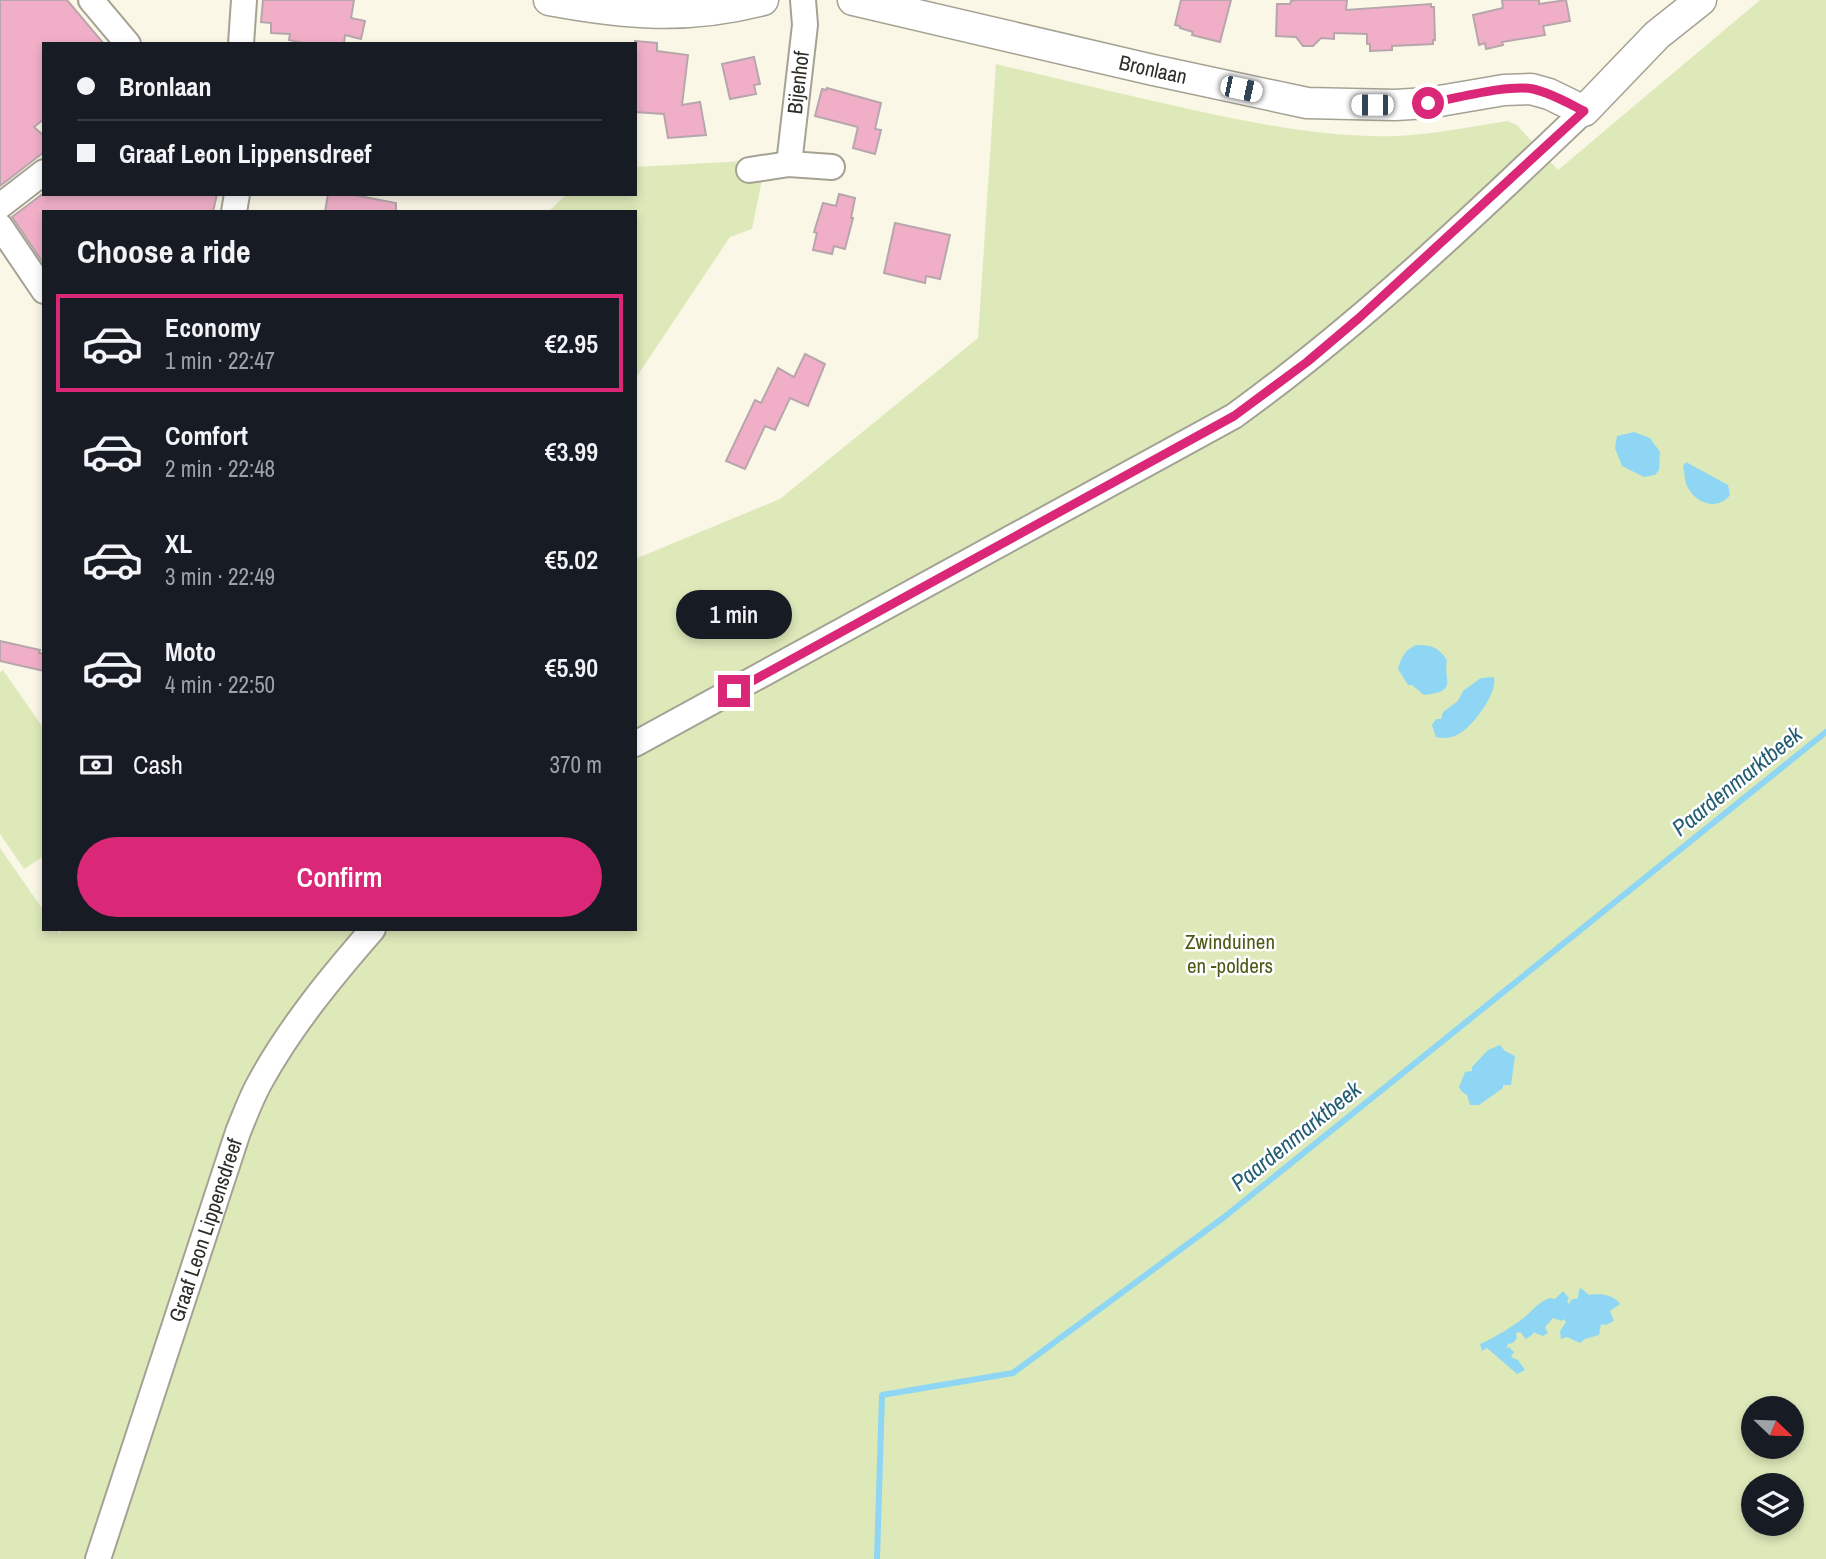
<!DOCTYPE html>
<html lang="en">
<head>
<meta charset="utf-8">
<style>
	:root { --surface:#171b24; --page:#242831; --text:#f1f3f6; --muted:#9ea1a6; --line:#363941; --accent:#db2777 }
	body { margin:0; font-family:"Archivo Narrow",sans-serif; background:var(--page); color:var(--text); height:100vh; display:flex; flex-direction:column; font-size:26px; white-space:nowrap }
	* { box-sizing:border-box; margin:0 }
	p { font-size:23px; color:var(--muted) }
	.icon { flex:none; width:38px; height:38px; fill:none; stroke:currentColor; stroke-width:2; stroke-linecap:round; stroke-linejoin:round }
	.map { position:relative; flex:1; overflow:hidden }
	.details { position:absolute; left:42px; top:210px; width:595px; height:721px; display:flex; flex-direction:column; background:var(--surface); border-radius:0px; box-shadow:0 4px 10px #0003 }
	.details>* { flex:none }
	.top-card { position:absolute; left:42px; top:42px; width:595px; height:154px; border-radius:0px; box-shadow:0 4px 10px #0003; display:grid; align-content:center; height:154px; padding:0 35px; background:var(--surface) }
	.needle { width:46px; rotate:113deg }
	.fabs { position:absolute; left:1741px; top:1396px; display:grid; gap:14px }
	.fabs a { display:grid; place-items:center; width:63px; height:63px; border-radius:50%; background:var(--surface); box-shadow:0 4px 10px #0003; font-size:35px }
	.end { position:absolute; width:32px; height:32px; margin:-16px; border:9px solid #db2777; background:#fff; box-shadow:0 0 0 4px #fff }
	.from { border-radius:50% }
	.bubble { position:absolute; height:49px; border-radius:24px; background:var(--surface); box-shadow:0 4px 10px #0003; font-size:23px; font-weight:600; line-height:49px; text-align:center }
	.car { position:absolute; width:21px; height:42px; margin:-21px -10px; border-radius:9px; box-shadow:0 0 5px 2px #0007; background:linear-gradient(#fff 24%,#345 0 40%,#fff 0 76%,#345 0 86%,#fff 0) }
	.top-card b { display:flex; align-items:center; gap:24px; height:66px; font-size:26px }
	.top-card b+b { border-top:2px solid var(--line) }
	.top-card i { width:18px; height:18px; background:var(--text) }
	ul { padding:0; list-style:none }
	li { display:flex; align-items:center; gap:21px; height:98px; margin:0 14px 10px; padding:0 21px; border:4px solid transparent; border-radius:0px }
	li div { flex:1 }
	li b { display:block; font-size:26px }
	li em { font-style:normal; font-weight:600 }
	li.active { border-color:var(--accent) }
	li>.icon { width:63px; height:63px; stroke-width:1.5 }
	h2 { padding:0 35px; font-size:32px; line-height:84px }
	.pay { display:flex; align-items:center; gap:18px; height:77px; padding:0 35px; font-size:26px }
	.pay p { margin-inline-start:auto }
	.button { display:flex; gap:14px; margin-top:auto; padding:14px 35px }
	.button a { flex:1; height:80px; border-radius:42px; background:var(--accent); color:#fff; font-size:28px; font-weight:600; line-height:80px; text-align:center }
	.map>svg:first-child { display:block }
	.green { fill:#dee9ba; fill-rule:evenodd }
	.water { fill:#8ed6f3 }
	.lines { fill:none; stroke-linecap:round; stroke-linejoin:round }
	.stream { stroke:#8ed6f3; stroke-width:6 }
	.building { fill:#f0afc7; stroke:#b7a6ac; stroke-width:2 }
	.minor-casing { stroke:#a5a294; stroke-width:28 }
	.tertiary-casing { stroke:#a5a294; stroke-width:33 }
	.minor { stroke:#fff; stroke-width:24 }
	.tertiary { stroke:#fff; stroke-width:30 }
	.route { stroke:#db2777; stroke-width:9 }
	.labels { text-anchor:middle; stroke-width:5; stroke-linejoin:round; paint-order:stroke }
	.street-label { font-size:21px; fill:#2e2c27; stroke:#fff }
	.park-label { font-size:21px; fill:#4e5a18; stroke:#fff }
	.water-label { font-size:23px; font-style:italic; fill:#255e72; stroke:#fff }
</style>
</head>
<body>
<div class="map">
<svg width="1826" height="1559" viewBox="0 0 1826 1559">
	<rect width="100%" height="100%" fill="#faf7e7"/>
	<g class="green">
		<path d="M 1760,0 L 1826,0 L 1826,1559 L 0,1559 L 0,848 L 44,911 L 44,929 L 56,929 L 60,934 L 61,929 L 635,929 L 635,559 L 780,499 L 978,338 L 996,64 C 1063,80 1130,96 1198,111 C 1263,125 1329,138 1397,136 C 1434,134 1471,127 1507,121 L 1517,125 L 1558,170 ZM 1754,1409 L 1792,1409 L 1792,1447 L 1754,1447 ZM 1754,1486 L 1792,1486 L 1792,1524 L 1754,1524 Z"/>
		<polygon points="766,160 752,229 730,237 635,379 635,212 548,212 567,194 635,194 635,167"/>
		<polygon points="3,670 44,729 44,856 24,869 0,834 0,672"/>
	</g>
	<g class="water">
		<polygon points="1634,432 1650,438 1660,452 1659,470 1655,475 1644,477 1622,466 1615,448 1617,436"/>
		<path d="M 1686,462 L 1728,485 L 1730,495 C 1718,510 1698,505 1688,488 C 1684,482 1685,472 1683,466 Z"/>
		<path d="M 1416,645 C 1432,645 1438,647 1447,660 C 1443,682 1459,691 1424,695 L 1412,685 L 1408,685 L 1398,669 C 1401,657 1405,650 1416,645 Z"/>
		<path d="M 1494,677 C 1498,692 1475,723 1462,732 C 1454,738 1445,739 1436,737 L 1432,725 L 1436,719 L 1441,719 L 1443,712 L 1458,701 L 1463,691 L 1481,678 Z"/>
		<polygon points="1500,1045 1505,1051 1515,1056 1511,1085 1503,1085 1503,1088 1479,1105 1470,1105 1467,1095 1462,1092 1459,1087 1465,1072 1472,1071 1472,1067 1488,1050"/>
		<path d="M 1581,1288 L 1589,1295 C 1598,1293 1614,1294 1620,1304 L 1610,1311 L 1614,1321 L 1606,1325 L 1601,1324 L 1599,1335 L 1585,1339 L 1580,1343 L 1567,1337 L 1561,1339 L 1560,1331 L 1566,1322 L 1564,1319 L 1562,1321 L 1553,1318 L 1545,1327 L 1548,1333 L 1543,1336 L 1533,1332 L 1533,1334 L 1526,1339 L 1520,1332 L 1516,1333 L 1517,1338 L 1513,1343 L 1508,1344 L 1506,1349 L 1509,1347 L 1514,1352 L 1511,1357 L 1518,1360 L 1525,1370 L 1517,1374 L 1487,1348 L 1482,1351 L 1480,1344 C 1492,1339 1517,1324 1527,1315 C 1535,1308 1538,1303 1549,1298 L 1555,1299 L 1563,1291 L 1569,1298 L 1567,1302 L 1569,1304 L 1571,1300 L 1578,1298 L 1579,1290 Z"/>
	</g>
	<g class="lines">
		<polyline class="stream" points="877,1559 882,1395 1013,1373 1223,1218 1826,732"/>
	</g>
	<g class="building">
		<polygon points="0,0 67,0 104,44 44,44 44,119 34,127 44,136 44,152 0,186"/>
		<polygon points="263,0 354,0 351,18 365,21 361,39 345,35 344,44 307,44 289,40 290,34 271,33 271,23 261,22"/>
		<polygon points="1181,0 1231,0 1220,42 1192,35 1193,32 1180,28 1180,26 1175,25"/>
		<polygon points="1297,0 1347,0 1346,10 1431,4 1431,7 1434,7 1435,40 1433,40 1433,44 1392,46 1392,50 1370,51 1370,44 1367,44 1367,34 1334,33 1334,39 1321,38 1313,46 1303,46 1296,37 1276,36 1277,4 1290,4 1291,1"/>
		<polygon points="1502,0 1539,0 1539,4 1566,0 1570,21 1543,26 1545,35 1502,42 1503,45 1486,49 1485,43 1479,45 1473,15 1503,8"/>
		<polygon points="635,41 657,43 657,51 688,55 682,105 700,102 706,135 668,138 664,114 635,112"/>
		<polygon points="754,57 760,84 754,85 756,94 730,99 722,64"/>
		<polygon points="827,88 881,103 875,129 881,130 875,154 853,148 858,127 815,116 822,89 826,90"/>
		<polygon points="44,193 44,194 217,194 213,212 44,212 44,264 12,217"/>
		<polygon points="328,194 349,194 396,203 396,212 325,212"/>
		<polygon points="839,194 855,198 851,218 853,218 845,249 834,246 832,254 813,250 817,233 814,232 823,203 836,206"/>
		<polygon points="895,223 950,235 940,279 926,276 925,283 884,273"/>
		<polygon points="805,354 825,364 808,406 790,398 775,430 765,426 745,469 726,461 755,400 761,403 778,368 794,377"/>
		<polygon points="0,641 40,650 39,653 44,654 44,671 0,661"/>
	</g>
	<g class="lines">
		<g class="minor-casing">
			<g id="minor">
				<polyline points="91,0 128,44"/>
				<polyline points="241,44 244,0"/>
				<path id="s1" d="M 789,164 L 805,25 L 803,0"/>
				<polyline points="749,170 789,164 832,167"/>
				<polyline points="0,206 44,172"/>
				<polyline points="234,212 237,194"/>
				<polyline points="0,226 44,291"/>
				<path d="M 635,744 L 1234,416 C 1360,325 1472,218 1584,111"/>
				<path id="s2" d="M 98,1559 L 238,1132 C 245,1115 251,1098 260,1082 C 290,1027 332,976 373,929"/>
			</g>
		</g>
		<g class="tertiary-casing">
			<g id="tertiary">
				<path d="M 549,0 C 625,14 686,20 763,0"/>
				<path id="s3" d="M 853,0 L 1153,70 L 1307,103 L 1395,105 L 1428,103 L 1504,90 L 1531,89 L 1549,94 L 1584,111 L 1657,35 L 1701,0"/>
			</g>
		</g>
		<use href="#minor" class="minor"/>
		<use href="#tertiary" class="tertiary"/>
	</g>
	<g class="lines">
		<path class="route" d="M 734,691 L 1234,416 L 1307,362 L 1359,318 L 1584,111 C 1568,103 1551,93 1533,89 C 1507,84 1455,99 1428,103"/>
	</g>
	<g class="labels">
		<g class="street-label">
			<text dy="7" stroke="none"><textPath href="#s3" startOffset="308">Bronlaan</textPath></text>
			<text dy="7" stroke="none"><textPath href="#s1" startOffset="82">Bijenhof</textPath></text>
			<text dy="7" stroke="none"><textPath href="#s2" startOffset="346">Graaf Leon Lippensdreef</textPath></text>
		</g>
		<g class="park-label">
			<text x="1230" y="949">Zwinduinen<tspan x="1230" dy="24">en -polders</tspan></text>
		</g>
		<g class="water-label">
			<text transform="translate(1737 781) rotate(-39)" y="8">Paardenmarktbeek</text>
			<text transform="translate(1296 1136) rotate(-39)" y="8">Paardenmarktbeek</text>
		</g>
	</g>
</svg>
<div class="fabs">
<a><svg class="needle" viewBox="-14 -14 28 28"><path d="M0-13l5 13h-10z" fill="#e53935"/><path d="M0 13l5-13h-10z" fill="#9ea1a6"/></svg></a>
<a><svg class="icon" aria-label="layers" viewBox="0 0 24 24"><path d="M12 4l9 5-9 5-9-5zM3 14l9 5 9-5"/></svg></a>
</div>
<i class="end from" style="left:1428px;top:103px"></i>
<i class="end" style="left:734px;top:691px"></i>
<div class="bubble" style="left:676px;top:590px;width:116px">1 min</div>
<i class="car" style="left:1241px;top:89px;rotate:102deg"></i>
<i class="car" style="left:1372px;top:105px;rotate:270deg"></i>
<div class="top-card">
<b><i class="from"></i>Bronlaan</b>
<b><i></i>Graaf Leon Lippensdreef</b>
</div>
<section class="details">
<h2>Choose a ride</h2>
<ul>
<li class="active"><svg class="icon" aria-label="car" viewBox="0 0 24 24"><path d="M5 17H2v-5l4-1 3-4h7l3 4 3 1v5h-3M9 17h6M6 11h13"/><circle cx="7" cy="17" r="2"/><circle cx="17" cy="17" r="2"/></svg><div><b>Economy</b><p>1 min · 22:47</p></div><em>€2.95</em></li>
<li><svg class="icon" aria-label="car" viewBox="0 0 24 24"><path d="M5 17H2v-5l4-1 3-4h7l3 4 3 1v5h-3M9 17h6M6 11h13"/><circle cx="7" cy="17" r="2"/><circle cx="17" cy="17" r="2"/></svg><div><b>Comfort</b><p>2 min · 22:48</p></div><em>€3.99</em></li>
<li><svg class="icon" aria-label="car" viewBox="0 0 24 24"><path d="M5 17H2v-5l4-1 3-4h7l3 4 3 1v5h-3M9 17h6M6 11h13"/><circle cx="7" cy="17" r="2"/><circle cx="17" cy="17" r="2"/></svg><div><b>XL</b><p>3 min · 22:49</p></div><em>€5.02</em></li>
<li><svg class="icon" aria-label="car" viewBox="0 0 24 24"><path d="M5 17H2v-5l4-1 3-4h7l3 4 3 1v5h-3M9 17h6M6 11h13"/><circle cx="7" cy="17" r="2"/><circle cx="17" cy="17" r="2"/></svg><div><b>Moto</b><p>4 min · 22:50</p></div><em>€5.90</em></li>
</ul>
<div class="pay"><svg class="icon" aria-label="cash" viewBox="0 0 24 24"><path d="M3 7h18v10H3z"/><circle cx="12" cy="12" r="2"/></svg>Cash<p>370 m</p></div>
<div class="button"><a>Confirm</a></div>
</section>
</div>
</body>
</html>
